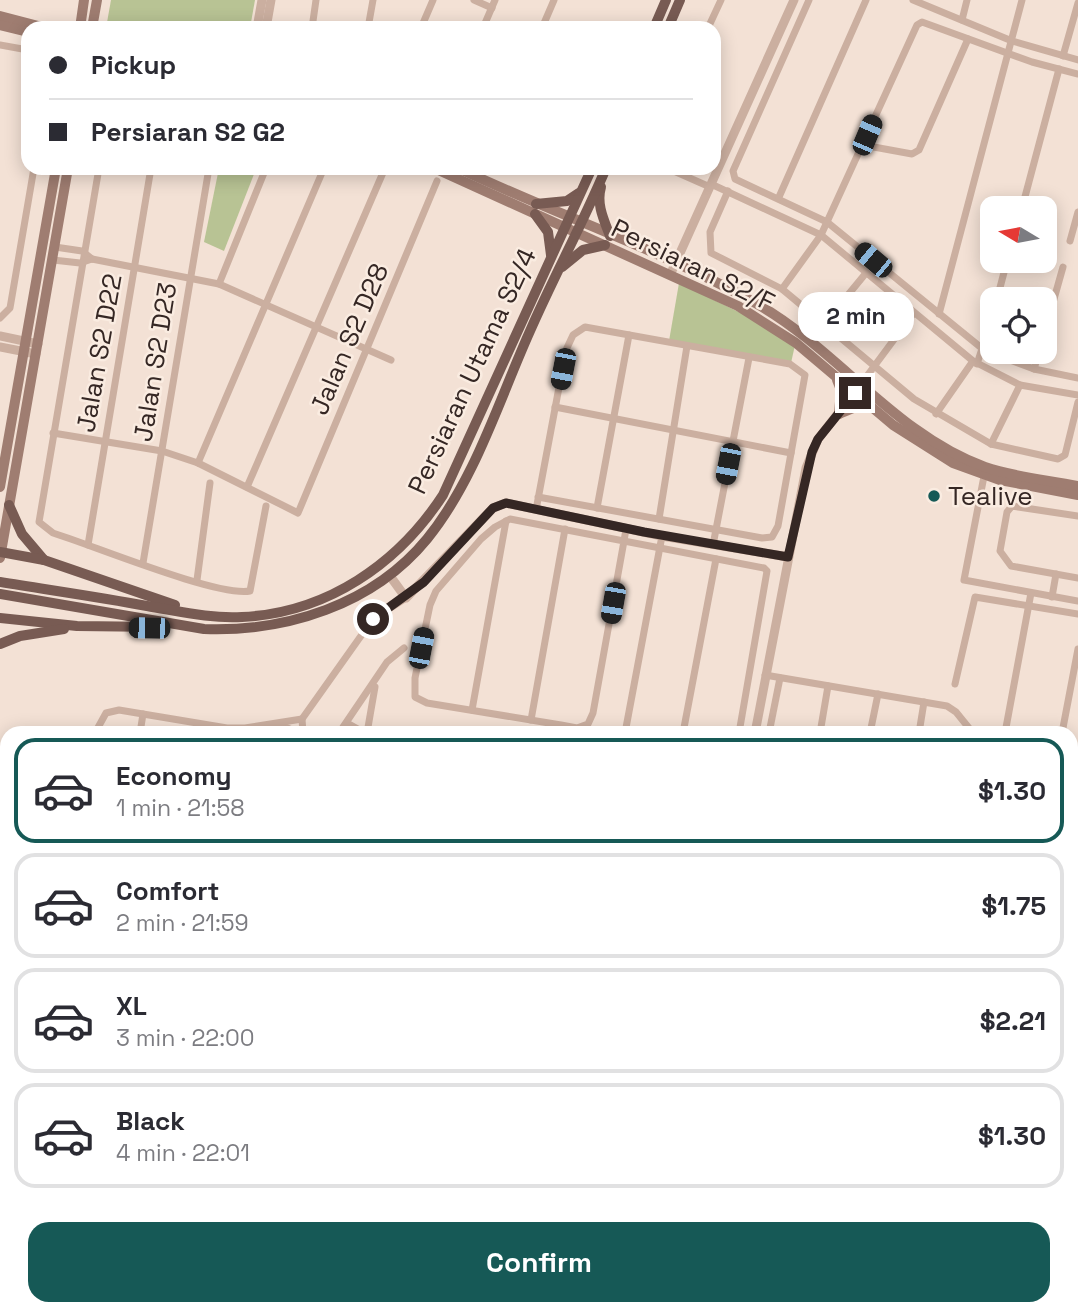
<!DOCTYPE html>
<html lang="en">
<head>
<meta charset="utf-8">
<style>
	:root { --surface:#fff; --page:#f7f7f7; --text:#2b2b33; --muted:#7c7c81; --line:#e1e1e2; --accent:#165956 }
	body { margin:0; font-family:"Space Grotesk",sans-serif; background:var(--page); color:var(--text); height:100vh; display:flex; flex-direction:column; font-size:26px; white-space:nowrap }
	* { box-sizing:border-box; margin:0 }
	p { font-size:23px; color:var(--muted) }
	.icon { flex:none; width:38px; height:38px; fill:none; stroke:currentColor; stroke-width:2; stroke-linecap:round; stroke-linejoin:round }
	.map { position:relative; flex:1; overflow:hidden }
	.details { position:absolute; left:0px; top:726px; width:1078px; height:590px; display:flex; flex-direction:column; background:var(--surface); border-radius:21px 21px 0 0; box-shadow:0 4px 18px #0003 }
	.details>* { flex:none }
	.guide { position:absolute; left:21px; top:21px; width:700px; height:154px; border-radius:21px; box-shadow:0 4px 18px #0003; display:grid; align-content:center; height:154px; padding:0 28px; background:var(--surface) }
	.needle { width:46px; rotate:280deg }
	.controls { position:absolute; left:980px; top:196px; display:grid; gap:14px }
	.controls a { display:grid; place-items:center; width:77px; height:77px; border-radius:14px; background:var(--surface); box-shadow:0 4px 18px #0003; font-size:35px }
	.end { position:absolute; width:32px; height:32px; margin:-16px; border:9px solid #352724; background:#fff; box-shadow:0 0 0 4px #fff }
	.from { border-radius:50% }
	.bubble { position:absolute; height:49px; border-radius:21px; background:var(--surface); box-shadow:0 4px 18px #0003; font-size:23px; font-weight:800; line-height:49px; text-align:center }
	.car { position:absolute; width:21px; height:42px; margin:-21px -10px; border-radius:9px; box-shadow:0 0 5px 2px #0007; background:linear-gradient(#222 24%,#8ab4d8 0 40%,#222 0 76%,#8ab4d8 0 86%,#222 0) }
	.guide b { display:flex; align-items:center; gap:24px; height:66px; font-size:26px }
	.guide b+b { border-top:2px solid var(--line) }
	.guide i { width:18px; height:18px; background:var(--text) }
	ul { padding:12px 0 0; list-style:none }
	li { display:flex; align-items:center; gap:21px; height:105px; margin:0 14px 10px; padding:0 14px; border:4px solid var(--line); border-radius:21px }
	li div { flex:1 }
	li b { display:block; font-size:26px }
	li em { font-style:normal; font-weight:800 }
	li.current { border-color:var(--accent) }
	li>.icon { width:63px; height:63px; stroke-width:1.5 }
	.action { display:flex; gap:14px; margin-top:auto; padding:14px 28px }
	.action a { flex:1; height:80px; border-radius:21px; background:var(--accent); color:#fff; font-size:28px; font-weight:800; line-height:80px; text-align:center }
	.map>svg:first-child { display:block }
	.green { fill:#b8c394 }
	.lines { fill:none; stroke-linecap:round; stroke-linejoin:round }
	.minor { stroke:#cbafa0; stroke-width:7 }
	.tertiary { stroke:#cbafa0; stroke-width:9 }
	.secondary { stroke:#9f7d71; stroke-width:10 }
	.primary { stroke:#785b53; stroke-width:10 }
	.route { stroke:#352724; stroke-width:9 }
	.poi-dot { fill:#165956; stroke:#faece1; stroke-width:2.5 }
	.labels { text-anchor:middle; stroke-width:5; stroke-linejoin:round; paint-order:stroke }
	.street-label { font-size:26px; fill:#352724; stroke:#faece1 }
	.poi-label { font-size:26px; fill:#352724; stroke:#faece1; text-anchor:start }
</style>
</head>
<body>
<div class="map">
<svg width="1078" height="1315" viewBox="0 0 1078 1315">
	<rect width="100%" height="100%" fill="#f3e1d5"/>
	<g class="green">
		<polygon points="111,0 255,0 250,28 106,28"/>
		<polygon points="219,168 256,169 224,251 204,242"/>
		<polygon points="679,283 774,329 795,345 791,363 669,341"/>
	</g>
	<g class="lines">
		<g class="minor">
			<polyline points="474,0 492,8"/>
			<polyline points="809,0 733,171 735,179 827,222 984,350 1034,369 1078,378"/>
			<polyline points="913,0 1012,41 1078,60"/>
			<polyline points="962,20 967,0"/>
			<polyline points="312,28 316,0"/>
			<polyline points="368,28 373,0"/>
			<polyline points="421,28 433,0"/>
			<polyline points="483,28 495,0"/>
			<polyline points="542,28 554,0"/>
			<polyline points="708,28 721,0"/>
			<polyline points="0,45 28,50"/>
			<polyline points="1063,56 1078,3"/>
			<polyline points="863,145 912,154 919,150 968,39"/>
			<path d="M 99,168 L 39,522 L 53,533 C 92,545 217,597 250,591 L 266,506"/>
			<polyline points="667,168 710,187"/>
			<polyline points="711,184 821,235 973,361 1020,385 1078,395"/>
			<polyline points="728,191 710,232 711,253 782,289 914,399 991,444 1058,459 1065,455 1078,402"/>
			<polyline points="779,197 866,0"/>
			<polyline points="1022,208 1059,69"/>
			<polyline points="1070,241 1078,212"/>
			<polyline points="55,247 82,251 92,259"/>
			<polyline points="53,260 80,263 92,259 219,284 391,360"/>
			<polyline points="219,284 266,168"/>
			<polyline points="782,289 821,235 917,25 922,22 1032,62 1078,74"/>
			<polyline points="997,299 1007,261"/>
			<polyline points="939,314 1022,0"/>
			<polyline points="0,318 10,308 34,168"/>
			<polyline points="824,324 866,273"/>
			<polyline points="1045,331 1063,267"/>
			<polyline points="977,364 992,318"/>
			<polyline points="1034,369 1039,352"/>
			<polyline points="861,384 913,314"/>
			<polyline points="555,407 791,453"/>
			<polyline points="936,414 973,361"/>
			<polyline points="53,433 162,451 198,463 298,513 437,181"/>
			<polyline points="991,444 1020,385"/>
			<polyline points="198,463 324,168"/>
			<polyline points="985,471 964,580 1078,601"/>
			<polyline points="247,487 385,168"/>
			<polyline points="597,508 629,335"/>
			<polyline points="536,510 566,350 573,335 585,327 790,364 805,375 778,526 772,537 762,538 538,497"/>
			<polyline points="1078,516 1012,506 1007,512 1000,551 1011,566 1078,578"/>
			<polyline points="659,519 687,346"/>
			<polyline points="626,529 624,541 593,713 588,724 577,728 561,725 427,703 415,697 415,678 430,605 436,591 481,539 495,527 510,519 764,568 767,571 739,733"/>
			<polyline points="88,545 151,168"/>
			<polyline points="713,545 749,358"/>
			<polyline points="143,563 209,168"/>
			<polyline points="197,580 210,483"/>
			<polyline points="1052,597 1056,574"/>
			<polyline points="765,675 947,706 956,712 973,733"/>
			<polyline points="955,684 975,597 1078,614"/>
			<polyline points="472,710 506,521"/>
			<polyline points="531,720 565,529"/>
			<polyline points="347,723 365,733"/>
			<polyline points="278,724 299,733"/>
			<polyline points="95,733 106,713 119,710 227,728 245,728 302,719"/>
			<polyline points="140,733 143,714"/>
			<polyline points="303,733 302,719 373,619 406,598"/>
			<polyline points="339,733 387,662 404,648"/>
			<polyline points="367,733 375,687"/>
			<polyline points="625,733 662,536"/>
			<polyline points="683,733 716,559"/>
			<polyline points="769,733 780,678"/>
			<polyline points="820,733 828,686"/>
			<polyline points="870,733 878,694"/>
			<polyline points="919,733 924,702"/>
			<polyline points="1005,733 1031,593"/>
			<polyline points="1062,733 1078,649"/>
			<polyline points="1071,759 1078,760"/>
			<polyline points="1071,775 1078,777"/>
			<polyline points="0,801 7,803"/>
			<polyline points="0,811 7,813"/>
			<polyline points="0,856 7,859"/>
			<polyline points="0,911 7,909"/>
			<polyline points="1071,957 1078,919"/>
			<polyline points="1071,971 1078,972"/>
			<polyline points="0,1060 7,1059"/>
			<polyline points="1071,1126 1078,1127"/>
			<polyline points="0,1136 7,1137"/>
		</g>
		<g class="tertiary">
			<polyline points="257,28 262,0"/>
			<polyline points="266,28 271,0"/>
			<polyline points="671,273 794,0"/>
			<polyline points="0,336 38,344"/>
			<polyline points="0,347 36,354"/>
			<polyline points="390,576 406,598 493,508 506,503 662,536 788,557"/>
			<polyline points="755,733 806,468 818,439 858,388"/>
			<polyline points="1071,985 1078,986"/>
			<polyline points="1071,1190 1078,1192"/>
		</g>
		<g class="secondary">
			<polyline points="0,16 46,28"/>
			<polyline points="0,25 28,32"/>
			<polyline points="80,28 84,0"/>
			<polyline points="92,28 97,0"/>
			<polyline points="434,168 738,306 796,343 893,425 953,463 1000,480 1078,495"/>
			<path d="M 458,168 C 557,215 662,250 757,304 C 838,350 896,435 985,467 C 1014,477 1048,480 1078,486"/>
			<polyline points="837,380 841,390 839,414"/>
			<polyline points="839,414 856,407 872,408"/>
			<polyline points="0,487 56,168"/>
			<polyline points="0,558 68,168"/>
		</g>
		<g class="primary">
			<polyline points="654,28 666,0"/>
			<polyline points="668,28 680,0"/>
			<path d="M 601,187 C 596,204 604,220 610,236"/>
			<polyline points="536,204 567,201 579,193"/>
			<polyline points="535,214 548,232 551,255"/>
			<polyline points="562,267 583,250 605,245"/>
			<polyline points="9,505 22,534 44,560"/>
			<polyline points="0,552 44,560 175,605"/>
			<path d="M 0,582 C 49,590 98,597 147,606 C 178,611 211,619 242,617 C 327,613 398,564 443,495 L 592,168"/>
			<path d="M 0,594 L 204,629 C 286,632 373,605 427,539 C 475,480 499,400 530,331 C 554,276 583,223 606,168"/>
			<polyline points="0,618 77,626 161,627"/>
			<polyline points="0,644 20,636 64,629"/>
		</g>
	</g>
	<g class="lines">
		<polyline class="route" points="373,619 424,582 493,508 506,503 644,532 788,557 812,452 818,439 855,393"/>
	</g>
	<circle class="poi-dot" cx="934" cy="496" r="7"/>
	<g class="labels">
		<g class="street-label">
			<text transform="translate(693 265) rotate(26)" y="9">Persiaran S2/F</text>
			<text transform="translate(349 339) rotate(-67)" y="9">Jalan S2 D28</text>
			<text transform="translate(99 353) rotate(-80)" y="9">Jalan S2 D22</text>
			<text transform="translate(155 362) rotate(-81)" y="9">Jalan S2 D23</text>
			<text transform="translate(472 371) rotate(-65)" y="9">Persiaran Utama S2/4</text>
		</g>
		<g class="poi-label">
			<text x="948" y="505">Tealive</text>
		</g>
	</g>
</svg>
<div class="controls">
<a><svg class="needle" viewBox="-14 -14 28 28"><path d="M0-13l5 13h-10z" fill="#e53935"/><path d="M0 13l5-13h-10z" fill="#7c7c81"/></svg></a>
<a><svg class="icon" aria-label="locate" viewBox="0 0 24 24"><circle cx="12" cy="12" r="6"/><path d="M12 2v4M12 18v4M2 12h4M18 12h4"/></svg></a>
</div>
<i class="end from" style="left:373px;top:619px"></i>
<i class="end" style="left:855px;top:393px"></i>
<div class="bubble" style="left:798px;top:292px;width:116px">2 min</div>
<i class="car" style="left:867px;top:135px;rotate:23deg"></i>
<i class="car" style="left:873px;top:260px;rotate:310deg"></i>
<i class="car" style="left:563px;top:369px;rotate:191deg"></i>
<i class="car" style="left:728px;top:464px;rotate:191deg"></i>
<i class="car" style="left:613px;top:603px;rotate:190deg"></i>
<i class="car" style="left:149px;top:628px;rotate:271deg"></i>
<i class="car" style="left:421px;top:648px;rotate:11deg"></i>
<div class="guide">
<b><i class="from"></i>Pickup</b>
<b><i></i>Persiaran S2 G2</b>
</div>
<section class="details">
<ul>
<li class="current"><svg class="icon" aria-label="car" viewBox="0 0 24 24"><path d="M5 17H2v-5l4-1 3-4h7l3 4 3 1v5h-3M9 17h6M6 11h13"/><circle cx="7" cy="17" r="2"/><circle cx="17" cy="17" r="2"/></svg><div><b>Economy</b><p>1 min · 21:58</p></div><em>$1.30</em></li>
<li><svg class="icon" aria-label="car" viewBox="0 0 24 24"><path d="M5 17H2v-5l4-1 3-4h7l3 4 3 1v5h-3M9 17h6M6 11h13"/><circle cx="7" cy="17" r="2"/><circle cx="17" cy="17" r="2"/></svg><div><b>Comfort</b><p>2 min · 21:59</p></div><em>$1.75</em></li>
<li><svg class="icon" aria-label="car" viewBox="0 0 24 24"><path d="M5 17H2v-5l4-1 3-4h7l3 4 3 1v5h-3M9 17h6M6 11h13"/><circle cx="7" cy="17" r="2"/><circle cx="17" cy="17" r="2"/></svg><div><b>XL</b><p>3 min · 22:00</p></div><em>$2.21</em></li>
<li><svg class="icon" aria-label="car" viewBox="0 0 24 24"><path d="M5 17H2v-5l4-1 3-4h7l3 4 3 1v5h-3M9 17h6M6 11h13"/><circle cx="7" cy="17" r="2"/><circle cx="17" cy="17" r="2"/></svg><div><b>Black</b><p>4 min · 22:01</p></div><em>$1.30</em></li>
</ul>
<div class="action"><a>Confirm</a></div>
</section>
</div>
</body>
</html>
